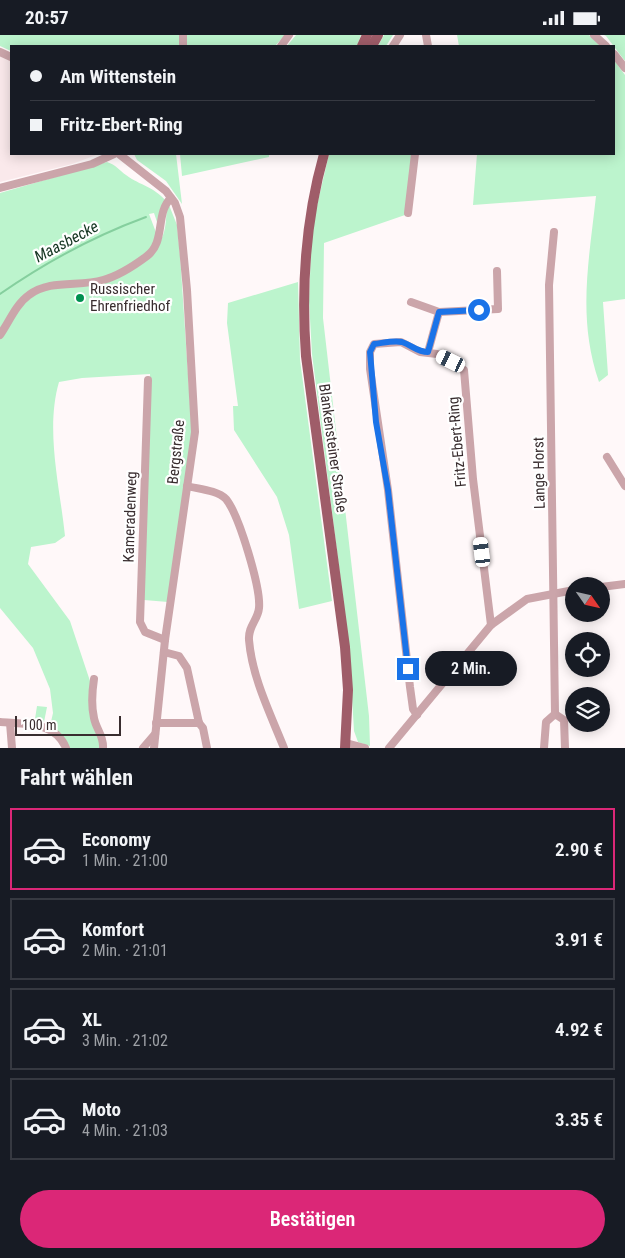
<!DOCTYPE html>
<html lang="de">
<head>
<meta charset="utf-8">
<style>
	:root { --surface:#171b24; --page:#242831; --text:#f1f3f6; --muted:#9ea1a6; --line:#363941; --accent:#db2777 }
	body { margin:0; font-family:"Roboto Condensed",sans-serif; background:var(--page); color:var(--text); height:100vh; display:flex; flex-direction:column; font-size:19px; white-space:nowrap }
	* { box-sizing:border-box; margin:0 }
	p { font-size:16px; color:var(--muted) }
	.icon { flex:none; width:28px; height:28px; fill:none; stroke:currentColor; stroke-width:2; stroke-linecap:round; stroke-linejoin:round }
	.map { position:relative; height:713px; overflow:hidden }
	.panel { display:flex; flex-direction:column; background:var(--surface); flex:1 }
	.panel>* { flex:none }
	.top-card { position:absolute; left:10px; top:10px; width:605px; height:110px; border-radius:0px; box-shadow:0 2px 12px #0003; display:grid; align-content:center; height:110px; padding:0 20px; background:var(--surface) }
	.needle { width:32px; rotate:124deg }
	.tools { position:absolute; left:565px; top:542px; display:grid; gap:10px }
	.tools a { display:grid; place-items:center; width:45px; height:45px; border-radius:50%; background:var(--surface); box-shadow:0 2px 12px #0003; font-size:25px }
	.scale { position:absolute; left:15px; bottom:12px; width:106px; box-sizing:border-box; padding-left:5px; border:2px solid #392d2f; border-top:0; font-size:14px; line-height:18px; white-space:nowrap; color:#392d2f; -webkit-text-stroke:4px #fff; paint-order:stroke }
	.end { position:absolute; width:22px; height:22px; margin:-11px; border:6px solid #1a73e8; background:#fff; box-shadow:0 0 0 2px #fff }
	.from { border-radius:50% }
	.bubble { position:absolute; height:35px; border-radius:18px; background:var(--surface); box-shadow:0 2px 12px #0003; font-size:16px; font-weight:600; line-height:35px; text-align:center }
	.car { position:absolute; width:15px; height:30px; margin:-15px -8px; border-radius:6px; box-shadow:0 0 4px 1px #0007; background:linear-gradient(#fff 24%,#345 0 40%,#fff 0 76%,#345 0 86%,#fff 0) }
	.top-card b { display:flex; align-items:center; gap:18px; height:48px; font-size:19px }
	.top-card b+b { border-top:1px solid var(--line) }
	.top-card i { width:12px; height:12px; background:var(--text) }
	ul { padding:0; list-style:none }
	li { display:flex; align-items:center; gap:15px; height:82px; margin:0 10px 8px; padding:0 10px; border:2px solid var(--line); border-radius:0px }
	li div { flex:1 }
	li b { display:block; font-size:19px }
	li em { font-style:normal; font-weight:600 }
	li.selected { border-color:var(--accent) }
	li>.icon { width:45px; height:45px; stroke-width:1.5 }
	h2 { padding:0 20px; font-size:22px; line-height:60px }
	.action { display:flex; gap:10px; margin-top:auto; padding:10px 20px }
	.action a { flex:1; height:58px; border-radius:30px; background:var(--accent); color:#fff; font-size:20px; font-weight:600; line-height:58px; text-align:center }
	.status { display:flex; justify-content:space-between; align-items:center; height:35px; padding:0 25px; background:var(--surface); direction:ltr }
	.status svg { height:14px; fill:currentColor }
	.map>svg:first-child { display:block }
	.built { fill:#fae9eb }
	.green { fill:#bcf4cd }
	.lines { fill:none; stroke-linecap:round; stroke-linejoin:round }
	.stream { stroke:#85cf9e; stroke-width:2 }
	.minor { stroke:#cba5aa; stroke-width:8 }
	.major { stroke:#9f5d69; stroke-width:10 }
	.route { stroke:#1a73e8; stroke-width:6 }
	.poi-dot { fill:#00904f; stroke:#fff; stroke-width:2 }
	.labels { text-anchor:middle; stroke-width:4.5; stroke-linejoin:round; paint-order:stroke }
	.poi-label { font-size:15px; fill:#392d2f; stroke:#fff; text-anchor:start }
	.street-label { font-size:15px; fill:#392d2f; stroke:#fff }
	.water-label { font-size:16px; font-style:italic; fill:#143521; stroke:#fff }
</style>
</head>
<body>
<div class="status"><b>20:57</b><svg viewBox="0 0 49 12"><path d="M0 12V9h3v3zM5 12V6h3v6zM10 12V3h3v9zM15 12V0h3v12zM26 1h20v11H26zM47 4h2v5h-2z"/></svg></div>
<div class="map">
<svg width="625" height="713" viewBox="0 0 625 713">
	<rect width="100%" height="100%" fill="#fff8f9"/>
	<polygon class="built" points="0,19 11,24 11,119 99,119 72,129 0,147"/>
	<g class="green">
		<polygon points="0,0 285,0 275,11 11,11 11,16 0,11"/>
		<polygon points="296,0 361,0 357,11 287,11"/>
		<polygon points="384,0 393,0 386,11 378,11"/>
		<polygon points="457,0 589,0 600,11 459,11"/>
		<polygon points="604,0 625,0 625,26 606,1"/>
		<path d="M 614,25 L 625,40 L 625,264 L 603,267 L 608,340 L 599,347 C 577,283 589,226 596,161 L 473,170 L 477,119 L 614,119 Z"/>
		<polygon points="134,119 176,119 182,169 166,146 137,125"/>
		<polygon points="180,119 269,119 269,122 182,141"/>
		<polygon points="329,119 413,119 405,180 324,208 323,283 369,681 370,711 358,707 354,696 349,611 312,319 309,266 312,192"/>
		<path d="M 107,127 C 116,130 119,135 126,140 C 141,151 153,151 166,166 L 158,190 L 154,178 L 149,179 L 157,200 L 151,215 L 127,232 L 102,243 L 36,253 L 0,297 L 0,158 Z"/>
		<path d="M 169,170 L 177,190 L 180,220 L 192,399 L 168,567 L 144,565 L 150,339 L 82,343 L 59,347 C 45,395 60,452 65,501 L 55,508 L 31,512 L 28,529 L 70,586 L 94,658 L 101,713 L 70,713 L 60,698 L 50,691 L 53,678 L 50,654 L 33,613 L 0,573 L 0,303 L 20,271 L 42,255 L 98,248 L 98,252 L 94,252 C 95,260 89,266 90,274 L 92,274 L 93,262 L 97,255 L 104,254 L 102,247 C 131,237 154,229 164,197 C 167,187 165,179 169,170 Z"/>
		<polygon points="298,247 300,325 332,566 299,574 289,500 277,462 234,395 233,371 238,371 227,288 228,268"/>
		<polygon points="37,671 47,672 44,687 35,684"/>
	</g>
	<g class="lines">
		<path class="stream" d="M 0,259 C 46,227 94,201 146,182"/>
		<g class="minor">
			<polyline points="426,0 428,11"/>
			<polyline points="594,0 606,11"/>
			<polyline points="183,11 183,0"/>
			<polyline points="281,11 289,0"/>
			<polyline points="393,11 400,0"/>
			<polyline points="0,17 11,22"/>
			<polyline points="614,19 625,33"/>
			<polyline points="119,119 166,156 175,168 180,182 187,255 195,397 165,605 154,713"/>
			<polyline points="0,153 92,129 114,119"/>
			<polyline points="408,178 415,119"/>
			<polyline points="554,197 549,250 555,679"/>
			<polyline points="411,267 439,277 498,274 497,236"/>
			<path d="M 0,300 C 9,287 16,269 29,260 C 50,244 79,252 103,245 C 118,241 135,230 147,221 C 166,207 155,178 171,163"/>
			<polyline points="428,317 439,277"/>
			<polyline points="148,345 140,587 145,597 165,605"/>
			<polyline points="607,422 625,451"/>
			<path d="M 187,451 C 198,454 217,455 226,464 C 239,480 261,553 259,573 C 258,585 248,591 249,605 C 252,642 270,678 284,713"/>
			<polyline points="601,552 625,549"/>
			<polyline points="164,617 179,621 187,633 199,688 203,693 207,713"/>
			<path d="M 94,644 C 92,657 91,670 94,683 C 96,694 104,701 103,713"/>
			<polyline points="417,680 413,674 410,652 388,455 370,334 370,317 374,309 401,307 420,317 437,319 464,335 473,444 491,590"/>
			<path d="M 0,687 C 24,689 55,686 66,713"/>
			<polyline points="10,688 12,713"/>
			<polyline points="156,688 199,688"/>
			<polyline points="346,708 365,713"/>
			<polyline points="143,713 155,699"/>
			<polyline points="389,713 491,590 527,564 574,555"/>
			<polyline points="544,713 546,687 555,679 564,685 565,713"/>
		</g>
		<g class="major">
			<polyline points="362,11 367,0"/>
			<polyline points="372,11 378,0"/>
			<path d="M 324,119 C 305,186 301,252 306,321 L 345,612 L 348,655 L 345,713"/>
		</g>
	</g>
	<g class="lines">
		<path class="route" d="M 408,634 L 388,455 L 376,387 L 370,317 L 374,309 C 383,308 394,305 402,307 C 412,310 417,317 428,317 L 439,277 L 479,275"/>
	</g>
	<circle class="poi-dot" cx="80" cy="263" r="5"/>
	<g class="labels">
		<g class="poi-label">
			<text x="90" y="259">Russischer<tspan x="90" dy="17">Ehrenfriedhof</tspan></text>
		</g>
		<g class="street-label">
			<text transform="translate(457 407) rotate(-95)" y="5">Fritz-Ebert-Ring</text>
			<text transform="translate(333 413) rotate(82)" y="5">Blankensteiner Straße</text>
			<text transform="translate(176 417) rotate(-84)" y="5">Bergstraße</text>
			<text transform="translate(539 438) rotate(-91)" y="5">Lange Horst</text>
			<text transform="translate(130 482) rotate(-88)" y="5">Kameradenweg</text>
		</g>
		<g class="water-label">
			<text transform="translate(66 206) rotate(-28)" y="6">Maasbecke</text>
		</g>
	</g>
</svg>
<div class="tools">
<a><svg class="needle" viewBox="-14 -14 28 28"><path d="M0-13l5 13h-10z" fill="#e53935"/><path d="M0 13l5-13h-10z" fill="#9ea1a6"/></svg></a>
<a><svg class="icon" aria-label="locate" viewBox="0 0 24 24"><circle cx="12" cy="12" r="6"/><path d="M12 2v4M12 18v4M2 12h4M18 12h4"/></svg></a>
<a><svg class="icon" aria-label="layers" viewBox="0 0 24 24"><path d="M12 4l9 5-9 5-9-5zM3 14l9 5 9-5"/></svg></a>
</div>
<div class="scale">100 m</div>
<i class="end from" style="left:479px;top:275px"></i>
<i class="end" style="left:408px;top:634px"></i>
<div class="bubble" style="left:425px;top:616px;width:92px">2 Min.</div>
<i class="car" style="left:451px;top:326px;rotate:296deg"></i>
<i class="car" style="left:482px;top:517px;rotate:353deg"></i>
<div class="top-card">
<b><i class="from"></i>Am Wittenstein</b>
<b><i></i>Fritz-Ebert-Ring</b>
</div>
</div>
<section class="panel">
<h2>Fahrt wählen</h2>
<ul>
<li class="selected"><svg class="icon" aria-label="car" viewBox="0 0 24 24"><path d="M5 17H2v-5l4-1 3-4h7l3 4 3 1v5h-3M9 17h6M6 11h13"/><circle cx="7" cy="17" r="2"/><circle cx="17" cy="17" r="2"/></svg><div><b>Economy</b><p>1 Min. · 21:00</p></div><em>2.90 €</em></li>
<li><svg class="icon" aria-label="car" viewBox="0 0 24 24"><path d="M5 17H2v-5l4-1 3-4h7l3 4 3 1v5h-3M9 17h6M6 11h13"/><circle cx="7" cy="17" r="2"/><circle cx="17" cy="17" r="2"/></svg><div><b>Komfort</b><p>2 Min. · 21:01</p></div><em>3.91 €</em></li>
<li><svg class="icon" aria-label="car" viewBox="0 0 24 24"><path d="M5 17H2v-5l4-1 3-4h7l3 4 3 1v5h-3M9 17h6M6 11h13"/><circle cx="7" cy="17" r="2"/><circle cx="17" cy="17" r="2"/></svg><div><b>XL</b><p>3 Min. · 21:02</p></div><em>4.92 €</em></li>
<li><svg class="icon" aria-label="car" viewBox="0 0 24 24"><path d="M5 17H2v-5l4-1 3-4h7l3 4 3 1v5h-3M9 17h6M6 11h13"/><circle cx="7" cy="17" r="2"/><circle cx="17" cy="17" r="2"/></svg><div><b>Moto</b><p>4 Min. · 21:03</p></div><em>3.35 €</em></li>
</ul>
<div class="action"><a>Bestätigen</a></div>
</section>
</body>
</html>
